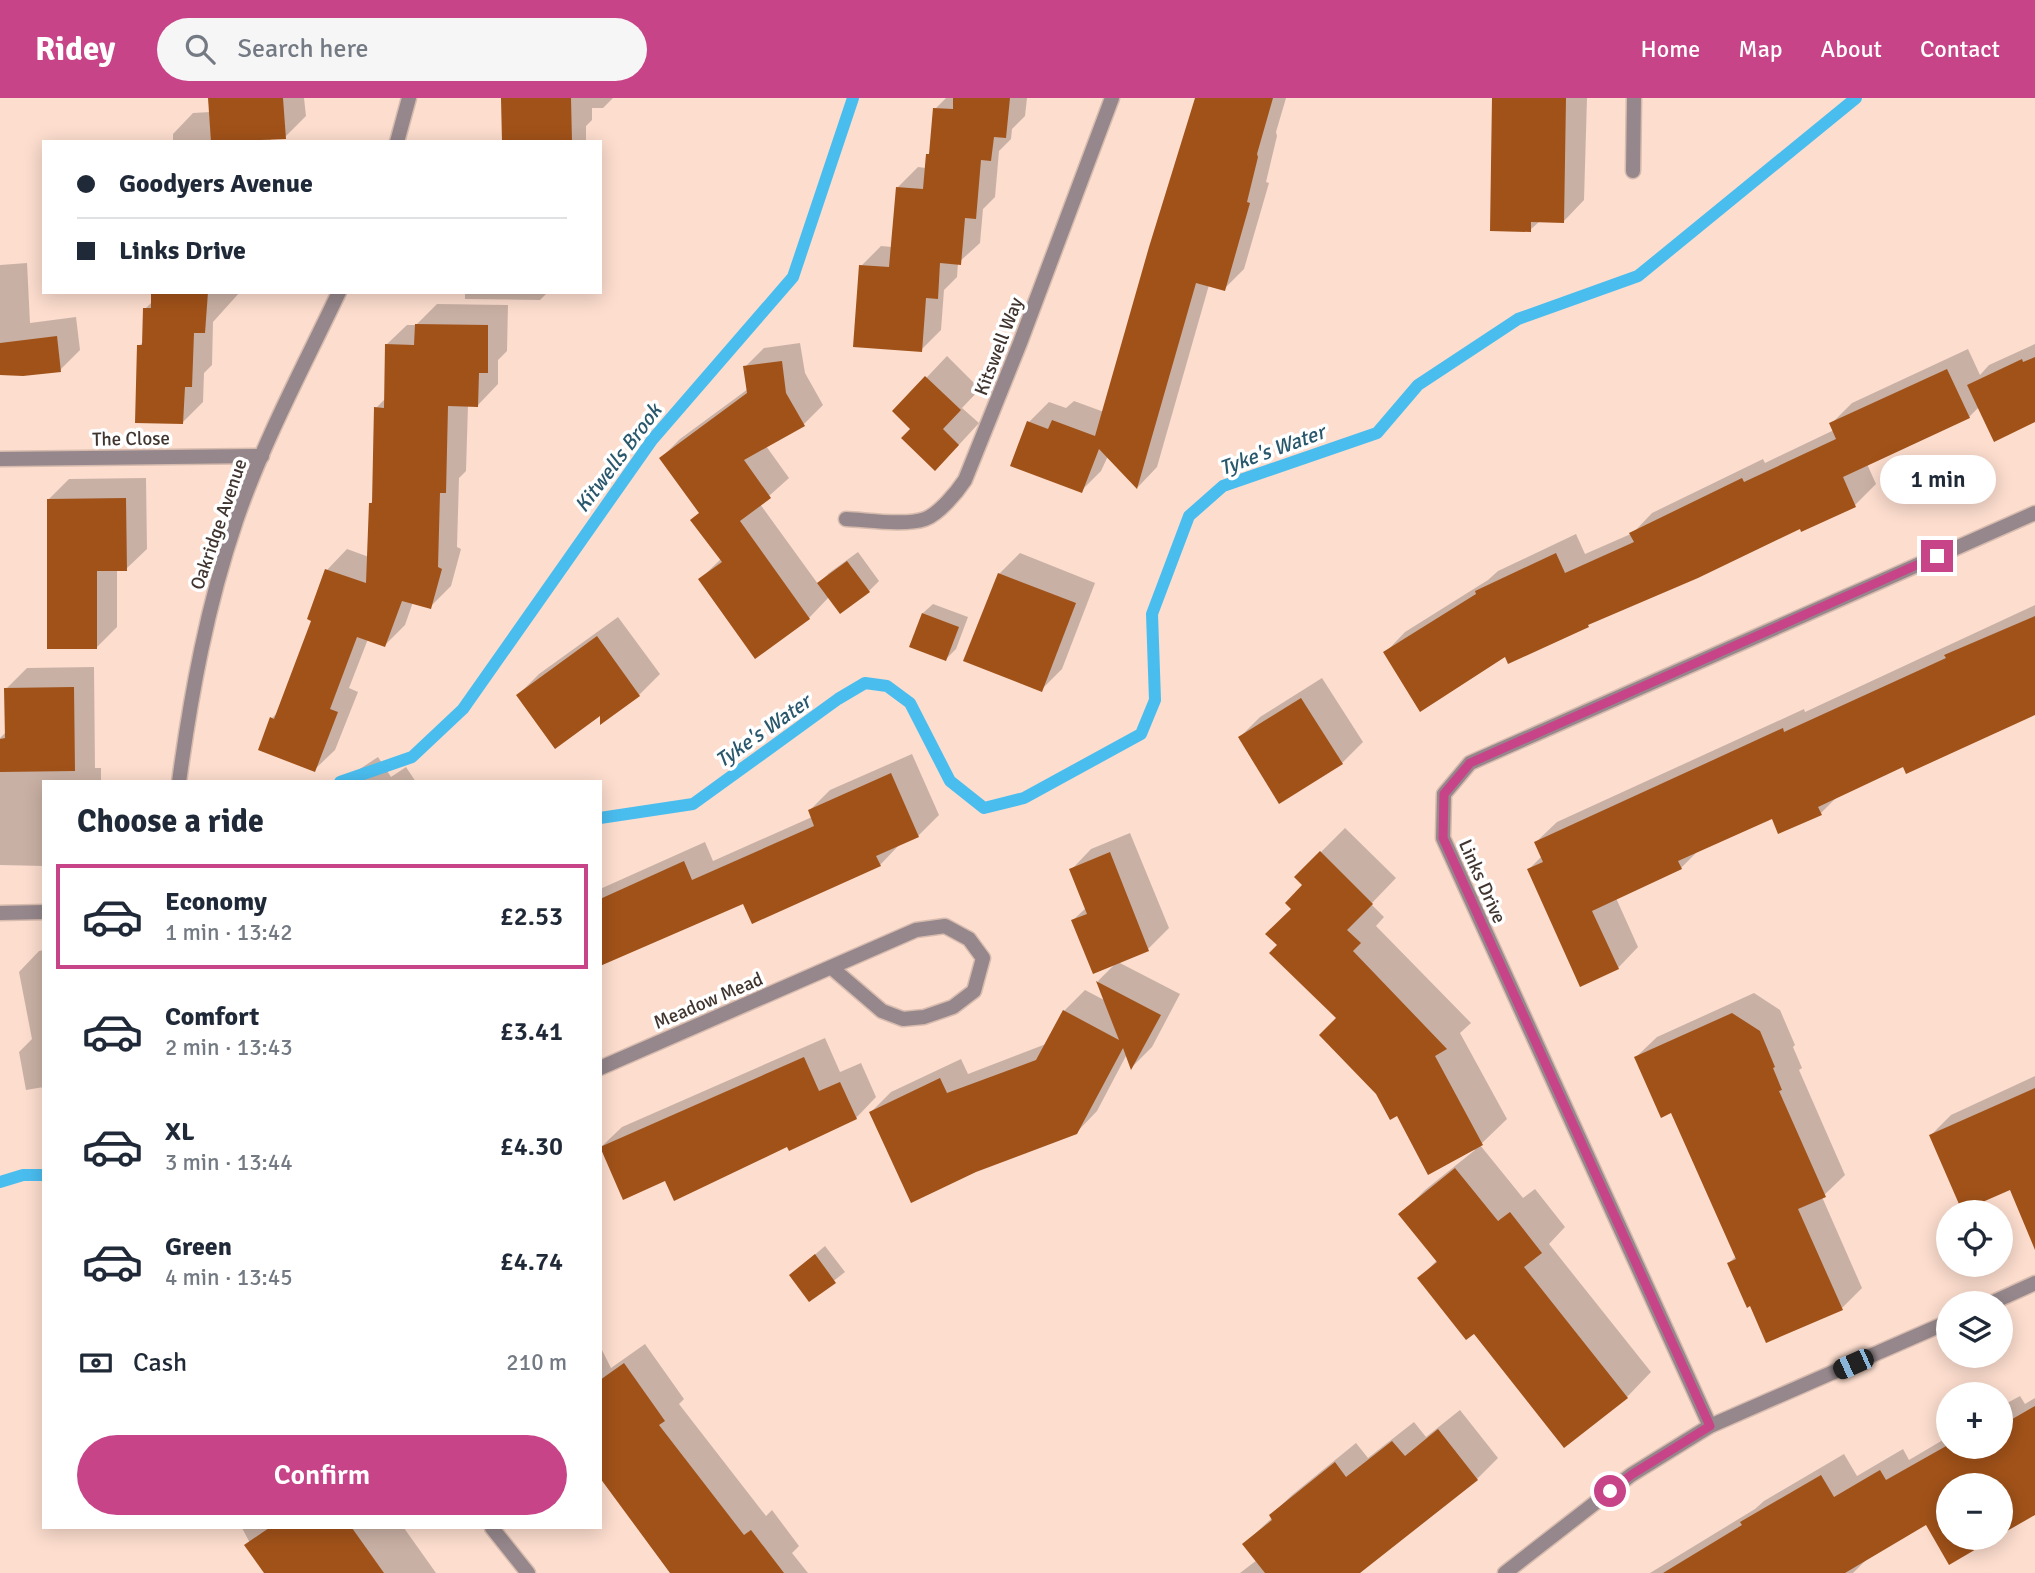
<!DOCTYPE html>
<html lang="en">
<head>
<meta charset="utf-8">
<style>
	:root { --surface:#fff; --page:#f6f6f7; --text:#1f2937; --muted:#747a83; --line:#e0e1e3; --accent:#c84489 }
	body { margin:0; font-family:Signika,sans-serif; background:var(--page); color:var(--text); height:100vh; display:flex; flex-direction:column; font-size:26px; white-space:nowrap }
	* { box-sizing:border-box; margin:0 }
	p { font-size:23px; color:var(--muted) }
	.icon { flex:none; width:38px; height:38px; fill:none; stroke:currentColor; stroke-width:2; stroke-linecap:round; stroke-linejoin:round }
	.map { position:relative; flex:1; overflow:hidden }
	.sheet { position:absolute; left:42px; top:682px; width:560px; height:749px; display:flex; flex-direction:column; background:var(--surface); border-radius:0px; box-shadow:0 4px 18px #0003 }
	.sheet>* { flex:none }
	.top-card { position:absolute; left:42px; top:42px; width:560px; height:154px; border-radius:0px; box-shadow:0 4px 18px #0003; display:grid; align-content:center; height:154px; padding:0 35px; background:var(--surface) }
	.buttons { position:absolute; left:1936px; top:1102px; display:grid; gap:14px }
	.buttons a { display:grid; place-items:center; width:77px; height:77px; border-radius:50%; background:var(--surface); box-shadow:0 4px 18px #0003; font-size:35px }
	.end { position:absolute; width:32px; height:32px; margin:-16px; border:9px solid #c84489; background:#fff; box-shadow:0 0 0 4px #fff }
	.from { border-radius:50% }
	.bubble { position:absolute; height:49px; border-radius:24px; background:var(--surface); box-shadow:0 4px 18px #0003; font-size:23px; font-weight:600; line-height:49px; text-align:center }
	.car { position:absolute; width:21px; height:42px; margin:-21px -10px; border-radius:9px; box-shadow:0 0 5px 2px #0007; background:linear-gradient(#222 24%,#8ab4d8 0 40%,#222 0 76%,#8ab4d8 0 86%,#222 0) }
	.top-card b { display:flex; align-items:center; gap:24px; height:66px; font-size:26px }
	.top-card b+b { border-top:2px solid var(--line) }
	.top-card i { width:18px; height:18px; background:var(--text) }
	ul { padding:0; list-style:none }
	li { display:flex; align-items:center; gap:21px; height:105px; margin:0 14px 10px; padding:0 21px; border:4px solid transparent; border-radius:0px }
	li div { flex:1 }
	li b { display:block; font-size:26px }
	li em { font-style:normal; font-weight:600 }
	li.selected { border-color:var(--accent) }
	li>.icon { width:63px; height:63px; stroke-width:1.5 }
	h2 { padding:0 35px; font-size:32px; line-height:84px }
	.pay { display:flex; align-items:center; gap:18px; height:77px; padding:0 35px; font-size:26px }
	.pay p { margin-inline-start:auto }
	.button { display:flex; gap:14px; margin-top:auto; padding:14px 35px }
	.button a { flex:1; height:80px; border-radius:42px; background:var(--accent); color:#fff; font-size:28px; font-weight:600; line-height:80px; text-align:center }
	header { display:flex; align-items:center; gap:42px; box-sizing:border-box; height:98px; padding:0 35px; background:var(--accent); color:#fff }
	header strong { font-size:33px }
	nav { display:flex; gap:38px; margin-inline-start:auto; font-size:24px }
	.search { width:490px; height:63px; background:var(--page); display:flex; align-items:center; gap:18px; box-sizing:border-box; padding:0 24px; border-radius:38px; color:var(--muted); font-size:26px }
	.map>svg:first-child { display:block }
	.shadow { fill:#0003 }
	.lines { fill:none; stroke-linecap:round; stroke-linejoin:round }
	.stream { stroke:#4abdef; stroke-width:12 }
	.building { fill:#a15219 }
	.street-casing { stroke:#d7bbae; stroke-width:17 }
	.street { stroke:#95878b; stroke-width:14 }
	.route { stroke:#c84489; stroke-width:9 }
	.labels { text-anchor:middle; stroke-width:7; stroke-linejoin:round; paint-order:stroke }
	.street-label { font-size:19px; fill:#41352f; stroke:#fff }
	.water-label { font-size:21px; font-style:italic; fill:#29576c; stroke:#fff }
</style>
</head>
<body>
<header>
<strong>Ridey</strong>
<div class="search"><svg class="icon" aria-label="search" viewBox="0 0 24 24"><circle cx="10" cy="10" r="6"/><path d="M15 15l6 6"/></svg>Search here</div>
<nav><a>Home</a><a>Map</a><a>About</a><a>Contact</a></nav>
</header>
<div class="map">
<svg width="2035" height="1475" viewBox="0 0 2035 1475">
	<rect width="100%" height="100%" fill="#fcddce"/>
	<g class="shadow">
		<polygon points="211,0 304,0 306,18 285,39 271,40 271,44 173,44 173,36 193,15 210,14"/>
		<polygon points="503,0 613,0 603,10 592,10 592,22 586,28 586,44 504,44"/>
		<polygon points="946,0 1027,0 1025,18 1012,31 1011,41 999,53 995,99 983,111 980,145 958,165 957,179 944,192 941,232 921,252 861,168 881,148 892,149 897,90 918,69 926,70 928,57 931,53 935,11"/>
		<polygon points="1196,0 1286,0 1276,34 1277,38 1266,84 1269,85 1244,171 1224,191 1209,187 1157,369 1138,389 1108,358 1101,373 1081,393 1029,324 1049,304 1066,310 1074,303 1104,314"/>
		<polygon points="1494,0 1587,0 1584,102 1564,123 1540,123 1530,132"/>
		<polygon points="27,165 30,225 76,219 80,252 60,272 0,277 0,167"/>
		<polygon points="153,194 240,194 213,224 212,267 204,275 203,304 183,324 139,248 144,243 145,211 153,203"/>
		<polygon points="465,194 548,194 540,202 465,201"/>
		<polygon points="437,206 508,207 507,253 498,262 498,286 478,307 468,307 466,373 459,380 457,449 461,451 451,488 430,509 413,504 405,527 385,547 368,541 349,590 358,594 335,652 314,672 272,620 278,614 313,522 310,520 327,472 347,451 369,459 370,406 374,402 376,310 386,300 386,247 407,227 416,227"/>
		<polygon points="800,245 805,275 823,307 804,326 766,348 789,380 760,406 818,486 829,475 858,454 879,483 869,493 829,499 809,520 755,558 700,481 721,461 701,414 661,360 680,341 748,291 745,269 764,250"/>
		<polygon points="2035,246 2035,323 1979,309 1969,319 1867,366 1876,386 1855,407 1802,432 1800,428 1592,523 1588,527 1506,557 1385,555 1405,534 1488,482 1498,473 1576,436 1585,456 1633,435 1652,415 1763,361 1765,365 1834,332 1831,326 1852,305 1968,251 1980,277 1989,267"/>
		<polygon points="947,258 980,291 962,310 979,325 956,350 913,331 895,313"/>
		<polygon points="146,380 147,451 126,471 117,472 117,529 97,549 49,401 69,381"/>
		<polygon points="1020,455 1095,485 1062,571 1041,592 999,476"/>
		<polygon points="933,506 968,519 956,551 946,561 923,515"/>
		<polygon points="2035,507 2035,615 1904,667 1838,698 1821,715 1773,719 1699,752 1681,770 1616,800 1638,849 1618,870 1529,771 1542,758 1536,744 1557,724 1804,611 1805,614"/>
		<polygon points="618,519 660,576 639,597 518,597 539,576"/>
		<polygon points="94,569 95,670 101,670 101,684 44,684 44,768 0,767 0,640 7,633 6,591 27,570"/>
		<polygon points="1322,580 1363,644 1342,665 1240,639 1260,619"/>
		<polygon points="912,656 939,717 918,738 901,745 880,767 743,803 600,866 600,791 705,744 713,763 812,719 810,712 830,692"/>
		<polygon points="378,659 391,679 406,669 416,684 340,684"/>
		<polygon points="1345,730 1396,780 1371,806 1384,819 1376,828 1471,925 1460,935 1507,1021 1480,1047 1523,1100 1535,1091 1565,1129 1549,1146 1651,1274 1627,1299 1475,1234 1420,1180 1437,1162 1401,1116 1425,1092 1475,1052 1397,1016 1338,920 1279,847 1304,787 1296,779"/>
		<polygon points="1130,735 1169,830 1148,851 1118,864 1180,896 1152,949 1132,969 1127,956 1097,1013 1076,1035 871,1014 891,994 961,961 968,976 1046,946 1064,913 1085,892 1106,903 1098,883 1116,865 1073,822 1086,810 1071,772 1091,751"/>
		<polygon points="44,852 44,989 26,992 19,954 32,941 19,874 39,853"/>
		<polygon points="1754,895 1780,912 1795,947 1793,949 1802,970 1799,972 1845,1077 1822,1099 1862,1190 1842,1210 1751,1206 1729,1165 1736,1158 1671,1013 1636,959 1657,939"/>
		<polygon points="825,940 840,974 861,965 876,999 856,1020 788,1047 665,1081 601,1049 622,1029"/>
		<polygon points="2035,978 2035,1094 1931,1037 1951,1017"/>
		<polygon points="825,1148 845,1174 809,1202 791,1177"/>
		<polygon points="645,1246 684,1301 679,1306 766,1418 772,1412 799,1448 792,1455 808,1475 687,1475 600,1375 600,1248 611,1270"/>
		<polygon points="2020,1298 2025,1306 2035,1300 2035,1417 2000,1388 1948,1388 1949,1464 1926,1424 1867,1461 1853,1475 1650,1475 1755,1411 1764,1403 1844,1356 1857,1378 1903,1351 1909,1362 1948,1339 1948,1349 2000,1349 2000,1309"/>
		<polygon points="1460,1312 1498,1360 1477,1381 1357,1475 1240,1475 1257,1462 1244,1446 1273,1419 1271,1417 1292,1397 1356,1345 1368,1360 1414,1324 1426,1339"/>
		<polygon points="242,1430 404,1430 436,1475 266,1475"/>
	</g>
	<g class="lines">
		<g class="stream">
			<polyline points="340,684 412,659 463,611 652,342 793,179 853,0"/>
			<polyline points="600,720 693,706 838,601 865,585 887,588 910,605 950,683 984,710 1024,700 1141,636 1155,602 1152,516 1189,418 1223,388 1377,335 1418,287 1518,221 1638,178 1856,0"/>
			<polyline points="0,1084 23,1077 44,1077"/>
		</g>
	</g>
	<g class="building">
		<polygon points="208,0 283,0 286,41 211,44"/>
		<polygon points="501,0 571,0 572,44 502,44"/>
		<polygon points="953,0 1010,0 1006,40 994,39 991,63 981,62 976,121 965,120 961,167 940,165 938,201 926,200 922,254 853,249 859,167 889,169 896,89 923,91 926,56 929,56 933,10 953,11"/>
		<polygon points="1195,0 1273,0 1257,56 1258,59 1247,104 1250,105 1225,193 1196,185 1137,391 1099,351 1082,395 1010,368 1027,323 1048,331 1052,322 1095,338 1149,149"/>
		<polygon points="1492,0 1566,0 1564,125 1531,124 1531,134 1490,133"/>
		<polygon points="151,194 208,194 205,235 194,235 192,289 185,289 183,326 135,325 137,247 142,247 143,210 151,210"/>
		<polygon points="415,226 488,227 488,275 479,275 478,309 448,308 446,395 440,395 438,469 442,471 431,511 402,503 385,549 357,539 330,611 338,614 315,674 258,652 270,619 274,621 311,523 307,521 325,471 366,485 369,405 372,405 374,309 384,310 385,246 414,247"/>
		<polygon points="57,238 61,274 23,278 0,277 0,245"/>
		<polygon points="2035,259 2035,324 1994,344 1967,287 2022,261 2023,264"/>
		<polygon points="782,263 786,295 805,328 744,362 771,400 740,423 810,521 755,561 698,481 722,464 690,422 699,415 659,360 747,295 743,268"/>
		<polygon points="1947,271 1970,320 1843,379 1856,409 1801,434 1800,431 1698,480 1588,527 1589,529 1508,566 1505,559 1420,614 1383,554 1476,496 1475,493 1556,455 1565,475 1634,444 1629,435 1742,380 1744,384 1836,341 1829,325"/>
		<polygon points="925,278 961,312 943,331 959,347 935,373 901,340 910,331 892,313"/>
		<polygon points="126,400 127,473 97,473 97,551 47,551 47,401"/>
		<polygon points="847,463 870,494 840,516 817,485"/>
		<polygon points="998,475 1076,505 1042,594 963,563"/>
		<polygon points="922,515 959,529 946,563 909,549"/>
		<polygon points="2035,518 2035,617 1906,676 1903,669 1818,709 1822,717 1778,736 1772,721 1678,763 1682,771 1592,813 1619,871 1580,889 1527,771 1543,764 1534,744 1783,630 1784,634 1946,560 1944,557"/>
		<polygon points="597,538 640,598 600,627 600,618 555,651 516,597"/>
		<polygon points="74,589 75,673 0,674 0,641 5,640 4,590"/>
		<polygon points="1301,600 1343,666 1279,706 1238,639"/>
		<polygon points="891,675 919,739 876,758 881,768 752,826 743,806 600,868 600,801 684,763 692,782 814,728 808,712"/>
		<polygon points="1320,753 1373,806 1347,832 1361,845 1353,853 1447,951 1435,958 1483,1047 1428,1077 1397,1018 1390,1022 1376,996 1319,937 1336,920 1269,855 1277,847 1265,836 1291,811 1285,805 1302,787 1294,779"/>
		<polygon points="1110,754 1149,853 1093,876 1071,822 1087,816 1069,771"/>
		<polygon points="1096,883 1161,917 1131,972 1123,950 1077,1036 976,1074 911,1105 869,1014 940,980 947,995 1036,962 1063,912 1119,942"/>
		<polygon points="1732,915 1760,933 1775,969 1773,970 1782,992 1779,993 1826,1099 1798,1111 1843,1212 1766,1245 1750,1208 1747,1210 1727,1165 1736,1161 1671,1015 1661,1020 1634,959"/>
		<polygon points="804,959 819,993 840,984 857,1021 789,1053 787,1049 674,1103 665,1083 623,1102 600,1049"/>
		<polygon points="2035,990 2035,1152 2010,1092 1962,1113 1929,1037"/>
		<polygon points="1455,1070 1498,1123 1510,1114 1542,1155 1524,1169 1628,1300 1564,1350 1474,1236 1466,1242 1417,1180 1437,1164 1398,1116"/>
		<polygon points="815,1156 836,1185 809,1204 789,1177"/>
		<polygon points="624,1265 665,1323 659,1327 744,1437 751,1432 784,1475 670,1475 600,1380 600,1282"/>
		<polygon points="2035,1308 2035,1417 2000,1437 2000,1388 1948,1388 1948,1440 1995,1440 1949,1467 1926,1427 1845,1475 1663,1475 1742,1427 1740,1424 1821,1377 1834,1399 1880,1372 1886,1382 1948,1347 1948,1349 2000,1349 2000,1323 2002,1327"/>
		<polygon points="1438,1331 1478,1382 1360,1475 1265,1475 1242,1446 1272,1422 1269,1417 1335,1364 1346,1379 1392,1343 1405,1358"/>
		<polygon points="269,1430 352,1430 384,1475 264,1475 244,1447"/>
	</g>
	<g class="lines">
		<g class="street-casing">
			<g id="street">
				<polyline points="397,44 409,0"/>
				<polyline points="1633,73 1634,0"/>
				<polyline points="0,361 262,358"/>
				<path d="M 846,421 C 868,422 905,428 925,421 C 939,416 957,394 965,382 L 1020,245 L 1112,0"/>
				<path d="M 179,684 C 191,596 207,508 236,423 C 263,344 303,270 339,194"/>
				<polyline points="0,815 44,814"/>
				<polyline points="600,970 916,832 945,828 969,841 983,860 974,893 953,909 924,919 903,921 882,913 832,870"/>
				<polyline points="1989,1206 2035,1185"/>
				<polyline points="1710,1328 1443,740 1444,696 1470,665 2035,415"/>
				<polyline points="492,1430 528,1475"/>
				<polyline points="1505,1475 1631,1377 1710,1328 1948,1224"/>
			</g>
		</g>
		<use href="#street" class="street"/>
	</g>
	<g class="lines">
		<polyline class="route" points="1610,1393 1631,1377 1710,1328 1443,740 1444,696 1470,665 1937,458"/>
	</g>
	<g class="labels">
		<g class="street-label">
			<text transform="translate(998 248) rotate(-69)" y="7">Kitswell Way</text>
			<text transform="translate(131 340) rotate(-1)" y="7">The Close</text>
			<text transform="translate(218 426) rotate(-71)" y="7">Oakridge Avenue</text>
			<text transform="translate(1483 783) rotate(66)" y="7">Links Drive</text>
			<text transform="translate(708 902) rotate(-23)" y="7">Meadow Mead</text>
		</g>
		<g class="water-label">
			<text transform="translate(1272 352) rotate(-20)" y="7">Tyke's Water</text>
			<text transform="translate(618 360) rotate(-53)" y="7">Kitwells Brook</text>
			<text transform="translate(763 633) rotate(-35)" y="7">Tyke's Water</text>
		</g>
	</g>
</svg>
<div class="buttons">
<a><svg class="icon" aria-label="locate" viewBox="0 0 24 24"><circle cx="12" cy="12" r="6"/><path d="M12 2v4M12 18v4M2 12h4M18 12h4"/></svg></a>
<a><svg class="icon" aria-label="layers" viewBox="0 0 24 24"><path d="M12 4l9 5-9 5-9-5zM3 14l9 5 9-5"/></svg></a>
<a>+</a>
<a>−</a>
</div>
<i class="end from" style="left:1610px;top:1393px"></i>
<i class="end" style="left:1937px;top:458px"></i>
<div class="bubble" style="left:1880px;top:357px;width:116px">1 min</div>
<i class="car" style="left:1853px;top:1266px;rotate:246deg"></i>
<div class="top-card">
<b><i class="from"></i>Goodyers Avenue</b>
<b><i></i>Links Drive</b>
</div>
<section class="sheet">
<h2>Choose a ride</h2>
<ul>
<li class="selected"><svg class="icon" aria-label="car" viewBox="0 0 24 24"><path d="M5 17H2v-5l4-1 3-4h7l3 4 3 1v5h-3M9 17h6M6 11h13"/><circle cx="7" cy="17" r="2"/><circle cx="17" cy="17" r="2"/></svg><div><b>Economy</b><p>1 min · 13:42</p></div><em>£2.53</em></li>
<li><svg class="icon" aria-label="car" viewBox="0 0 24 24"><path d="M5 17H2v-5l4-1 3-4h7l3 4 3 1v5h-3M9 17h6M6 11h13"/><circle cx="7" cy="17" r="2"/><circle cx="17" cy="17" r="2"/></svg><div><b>Comfort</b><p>2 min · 13:43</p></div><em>£3.41</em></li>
<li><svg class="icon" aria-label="car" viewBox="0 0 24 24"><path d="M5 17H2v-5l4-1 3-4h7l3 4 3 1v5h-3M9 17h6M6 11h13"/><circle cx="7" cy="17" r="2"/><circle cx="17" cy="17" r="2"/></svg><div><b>XL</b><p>3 min · 13:44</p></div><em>£4.30</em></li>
<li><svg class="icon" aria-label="car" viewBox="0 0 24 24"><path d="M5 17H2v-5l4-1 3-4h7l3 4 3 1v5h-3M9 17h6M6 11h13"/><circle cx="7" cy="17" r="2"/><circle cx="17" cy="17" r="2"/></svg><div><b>Green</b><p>4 min · 13:45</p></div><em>£4.74</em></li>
</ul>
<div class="pay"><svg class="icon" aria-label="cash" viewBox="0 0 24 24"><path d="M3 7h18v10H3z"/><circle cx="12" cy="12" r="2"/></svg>Cash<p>210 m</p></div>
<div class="button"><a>Confirm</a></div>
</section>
</div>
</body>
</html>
